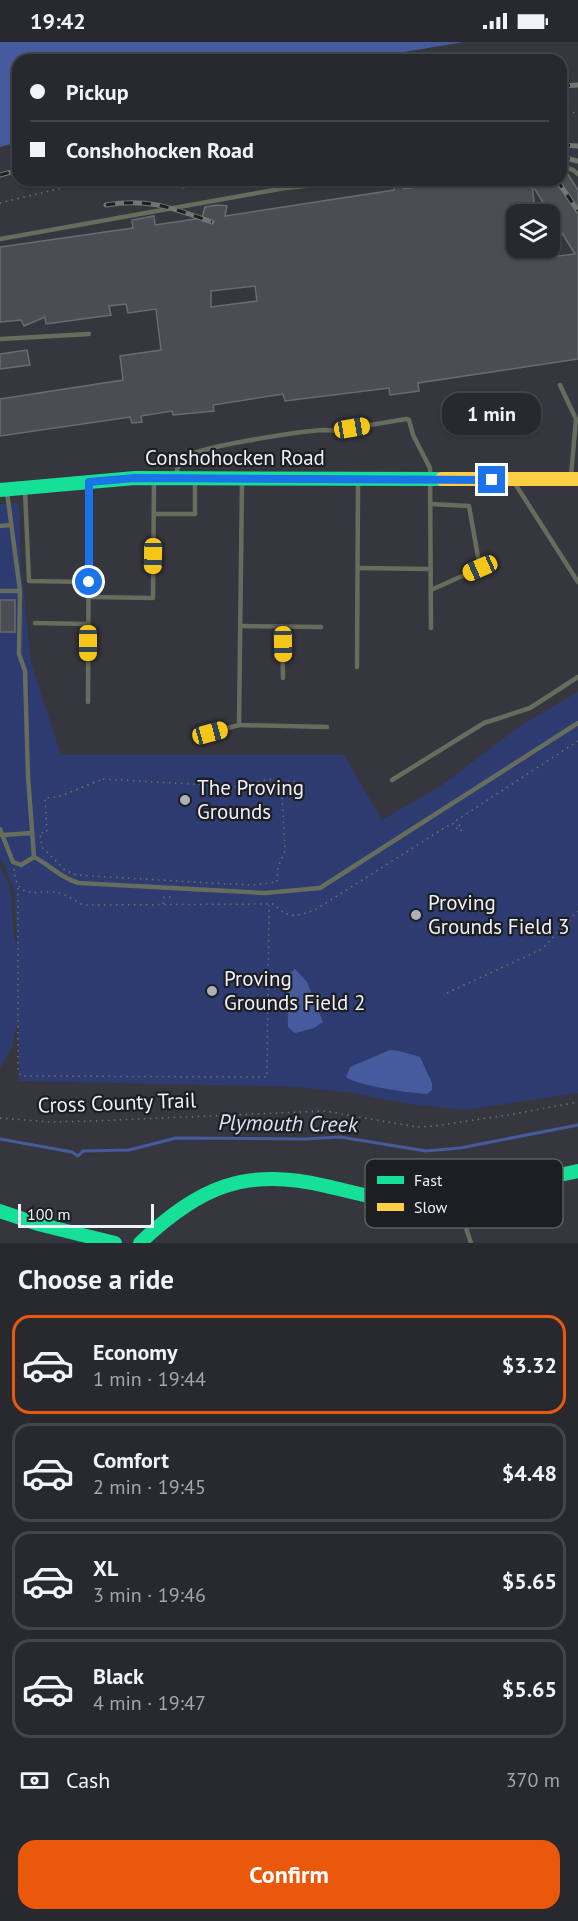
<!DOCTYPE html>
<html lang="en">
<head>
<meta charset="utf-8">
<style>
	:root { --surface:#28292e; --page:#34353a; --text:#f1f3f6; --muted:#a5a6aa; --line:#44454a; --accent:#ea580c }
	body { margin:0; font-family:"PT Sans",sans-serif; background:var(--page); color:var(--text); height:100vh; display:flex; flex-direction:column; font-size:22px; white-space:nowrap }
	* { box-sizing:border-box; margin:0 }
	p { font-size:20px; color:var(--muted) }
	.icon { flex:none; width:33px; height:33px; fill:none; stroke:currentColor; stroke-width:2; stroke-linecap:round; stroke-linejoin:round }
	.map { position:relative; height:1201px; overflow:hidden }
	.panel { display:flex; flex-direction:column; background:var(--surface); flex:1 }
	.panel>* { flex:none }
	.hud { position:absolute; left:12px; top:12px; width:555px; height:132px; border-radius:18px; box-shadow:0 2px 4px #0004,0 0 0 2px var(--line); display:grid; align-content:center; height:132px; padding:0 18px; background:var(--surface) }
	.tools { position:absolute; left:506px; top:162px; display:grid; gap:12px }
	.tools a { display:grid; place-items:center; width:54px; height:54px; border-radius:12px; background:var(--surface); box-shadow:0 2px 4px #0004,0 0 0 2px var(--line); font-size:30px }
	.scale { position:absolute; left:18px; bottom:15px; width:136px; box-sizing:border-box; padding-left:6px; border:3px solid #eff1f8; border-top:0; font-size:16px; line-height:21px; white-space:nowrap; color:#eff1f8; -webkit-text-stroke:4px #1c1e22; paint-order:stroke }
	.end { position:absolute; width:27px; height:27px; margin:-14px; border:8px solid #1a73e8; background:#fff; box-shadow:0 0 0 3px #fff }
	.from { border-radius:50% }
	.bubble { position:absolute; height:42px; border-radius:18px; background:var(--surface); box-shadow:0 2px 4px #0004,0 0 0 2px var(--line); font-size:20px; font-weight:700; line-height:42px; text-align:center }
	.car { position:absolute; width:18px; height:36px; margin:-18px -9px; border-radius:8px; box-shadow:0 0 4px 2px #0007; background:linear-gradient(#f5c518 24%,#345 0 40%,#f5c518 0 76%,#345 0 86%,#f5c518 0) }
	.hud b { display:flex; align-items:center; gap:21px; height:57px; font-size:22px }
	.hud b+b { border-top:2px solid var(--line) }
	.hud i { width:15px; height:15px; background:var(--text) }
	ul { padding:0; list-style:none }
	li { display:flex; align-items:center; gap:18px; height:99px; margin:0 12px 9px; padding:0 6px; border:3px solid var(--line); border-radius:18px }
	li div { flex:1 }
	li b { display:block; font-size:22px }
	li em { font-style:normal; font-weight:700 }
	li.active { border-color:var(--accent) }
	li>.icon { width:54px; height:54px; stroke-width:1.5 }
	h2 { padding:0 18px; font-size:27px; line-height:72px }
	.pay { display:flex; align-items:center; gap:15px; height:66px; padding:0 18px; font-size:22px }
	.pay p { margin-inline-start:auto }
	.cta { display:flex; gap:12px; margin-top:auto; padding:12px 18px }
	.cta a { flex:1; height:69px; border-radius:18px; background:var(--accent); color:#fff; font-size:24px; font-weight:700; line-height:69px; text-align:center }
	.status { display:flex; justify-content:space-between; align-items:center; height:42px; padding:0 30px; background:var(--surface); direction:ltr }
	.status svg { height:16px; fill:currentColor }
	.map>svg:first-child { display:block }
	.green { fill:#2d3b70 }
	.water { fill:#465a9e }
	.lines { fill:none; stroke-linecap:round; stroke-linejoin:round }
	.stream { stroke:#465a9e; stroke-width:3 }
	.building { fill:#4c4d52; stroke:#6a6b70; stroke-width:1.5; fill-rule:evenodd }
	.path { stroke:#6e726b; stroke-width:1.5; stroke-dasharray:1.5 4.5; stroke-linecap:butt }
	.lane { stroke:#666d5d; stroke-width:4.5 }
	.fast { stroke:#16e098; stroke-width:14 }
	.slow { stroke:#ffcf43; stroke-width:14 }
	.rail-casing { stroke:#727570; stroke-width:5 }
	.rail { stroke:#1c1e22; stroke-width:3; stroke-dasharray:9; stroke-linecap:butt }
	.route { stroke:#1a73e8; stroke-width:8 }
	.poi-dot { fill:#aeb0b7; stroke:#1c1e22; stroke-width:2 }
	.labels { text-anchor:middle; stroke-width:4.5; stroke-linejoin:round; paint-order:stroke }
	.street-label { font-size:21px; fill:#eff1f8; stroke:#1c1e22 }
	.poi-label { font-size:21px; fill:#eff1f8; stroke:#1c1e22; text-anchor:start }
	.water-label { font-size:22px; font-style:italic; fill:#d8e0f6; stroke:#1c1e22 }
	.key { fill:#1c1e22; stroke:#5b5d62; stroke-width:1.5 }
	.key-label { font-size:16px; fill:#eff1f8 }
</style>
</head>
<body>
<div class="status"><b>19:42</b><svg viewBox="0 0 49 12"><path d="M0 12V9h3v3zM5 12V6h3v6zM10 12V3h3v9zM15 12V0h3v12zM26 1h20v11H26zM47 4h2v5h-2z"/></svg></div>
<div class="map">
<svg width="578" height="1201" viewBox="0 0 578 1201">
	<rect width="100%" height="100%" fill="#36373e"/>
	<path class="green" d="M 19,461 L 21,522 L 31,621 L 61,713 L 344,713 L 382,778 L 442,743 L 520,684 L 578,650 L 578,1051 L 465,1068 L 410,1062 L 352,1051 L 299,1045 L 19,1039 L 18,977 L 12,1005 L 0,1026 L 0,827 C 18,847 8,882 17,904 L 15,851 L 3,820 L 0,818 L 0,462 Z"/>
	<g class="water">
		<polygon points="0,0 464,0 356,18 18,18 18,100 0,105"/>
		<polygon points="295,927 307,940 323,980 314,986 295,991 288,985 287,933"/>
		<path d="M 390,1008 L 399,1009 L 420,1015 L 432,1041 L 432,1048 L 427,1052 C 410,1051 358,1044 346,1035 L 350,1025 Z"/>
	</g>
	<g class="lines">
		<polyline class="stream" points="0,1097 72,1110 78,1114 83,1109 129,1108 176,1096 305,1097 340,1095 426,1109 460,1106 578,1083"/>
	</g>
	<g class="building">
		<path d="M 561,129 L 567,131 L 578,148 L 578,317 L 418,341 L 419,349 L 390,353 L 389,346 L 285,359 L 283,352 L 213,363 L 214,369 L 173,373 L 172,369 L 141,374 L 142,380 L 132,381 L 130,375 L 0,394 L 0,357 L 123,338 L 120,314 L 161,308 L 156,267 L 128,271 L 126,262 L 109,264 L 111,273 L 46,282 L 45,275 L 24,284 L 21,278 L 0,280 L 0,205 L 133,186 L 132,178 L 154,174 L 155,183 L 202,176 L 205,165 L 217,163 L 227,164 L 225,174 L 394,148 L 393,142 L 403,141 L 404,147 L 466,138 L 531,138 L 536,172 L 516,172 L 516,206 L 548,206 L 550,215 L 575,212 L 534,146 L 544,138 L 561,138 ZM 255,244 L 257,259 L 211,265 L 211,249 Z"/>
		<polygon points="27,308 30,323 0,327 0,312"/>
		<rect x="0" y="558" width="15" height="32"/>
	</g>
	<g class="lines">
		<g class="path">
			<polyline points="561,72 578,70"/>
			<polyline points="0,161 95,138"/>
			<polygon points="103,737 243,745 263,738 281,737 285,809 278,825 277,840 253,843 229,842 76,833 65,828 42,805 40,791 47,790 45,756 58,755"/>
			<polyline points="282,741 295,739"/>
			<polyline points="282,750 296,749"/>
			<path d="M 14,827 C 17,864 41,844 62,852 C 69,854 76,860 83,863 L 274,862 C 289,878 296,874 315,868 L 452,781 L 459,789 L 462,788 L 457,778 L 578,699"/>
			<polyline points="18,846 18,1029 21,1034 267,1035 269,863"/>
			<polyline points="163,862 164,855 173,855"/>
			<polyline points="447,951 542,907 578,869"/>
			<polyline points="0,1076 49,1080 93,1079 325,1069 416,1085 434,1084 514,1072 578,1060"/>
		</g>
		<g class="lane">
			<polyline points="561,124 573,128 578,132"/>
			<polyline points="0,197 285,146 368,138"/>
			<polyline points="0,297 89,292"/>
			<polyline points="560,343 576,377 571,434"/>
			<path d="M 176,434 L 179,418 C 192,405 302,389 325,388 C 336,388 342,391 352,386 L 406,377 L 409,378 L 413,393 L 430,426 L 431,586"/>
			<polyline points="242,439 239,683 327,685"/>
			<polyline points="514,440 578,540"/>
			<polyline points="25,448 29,539 89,540"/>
			<polyline points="430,462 469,464 480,526 431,548"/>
			<polyline points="154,472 195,472 195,439"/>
			<polyline points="0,484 11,483"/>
			<polyline points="358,526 430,527"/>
			<polyline points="0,549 20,549"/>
			<polyline points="89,555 153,556 154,437"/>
			<polyline points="35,581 88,582"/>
			<polyline points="241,584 321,585"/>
			<polyline points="282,584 283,636"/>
			<polyline points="357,625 358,440"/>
			<polyline points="88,660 89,442"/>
			<polyline points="210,691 239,683"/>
			<polyline points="392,738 484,681 530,666 578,635"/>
			<polyline points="0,787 13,820 21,823 34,815 28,735 25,629 19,612 20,549 7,450"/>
			<polyline points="2,793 32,791"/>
			<path d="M 34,815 C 50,823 62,837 79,841 L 265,851 L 320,846 L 578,681"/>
			<polyline points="457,1159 471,1201"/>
		</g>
		<g class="fast">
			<polyline points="0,448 135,436 442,437"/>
			<polyline points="0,1169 38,1182 115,1201"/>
			<path d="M 140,1201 C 198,1146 245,1124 326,1144 C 357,1151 389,1161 421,1161 C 441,1161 460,1155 479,1150 C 512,1143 545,1136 578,1129"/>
		</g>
		<polyline class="slow" points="442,437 578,437"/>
		<g class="rail-casing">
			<g id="rail">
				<polyline points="561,44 578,43"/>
				<polyline points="561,103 578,104"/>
				<polyline points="561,115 578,119"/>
				<polyline points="0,133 18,128"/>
				<polyline points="557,138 578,169"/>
				<polyline points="183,144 207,138"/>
				<path d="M 106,163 C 149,156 172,166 212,180"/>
			</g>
		</g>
		<use href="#rail" class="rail"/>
	</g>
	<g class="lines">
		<polyline class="route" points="89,540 89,440 135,436 492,438"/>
	</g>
	<g class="poi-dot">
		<circle cx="185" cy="758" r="6"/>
		<circle cx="416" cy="873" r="6"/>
		<circle cx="212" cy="949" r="6"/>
	</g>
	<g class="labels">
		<g class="street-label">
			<text x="235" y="423">Conshohocken Road</text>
			<text transform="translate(117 1061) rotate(-2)" y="7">Cross County Trail</text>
		</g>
		<g class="poi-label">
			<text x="197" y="753">The Proving<tspan x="197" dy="24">Grounds</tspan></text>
			<text x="428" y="868">Proving<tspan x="428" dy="24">Grounds Field 3</tspan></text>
			<text x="224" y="944">Proving<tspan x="224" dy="24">Grounds Field 2</tspan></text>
		</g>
		<g class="water-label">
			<text transform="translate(288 1081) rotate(1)" y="8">Plymouth Creek</text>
		</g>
	</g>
	<rect x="365" y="1117" width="198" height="69" rx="9" class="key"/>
	<rect x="377" y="1134" width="27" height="8" fill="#16e098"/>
	<rect x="377" y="1161" width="27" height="8" fill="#ffcf43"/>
	<g class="key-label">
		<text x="414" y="1144">Fast</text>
		<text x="414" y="1171">Slow</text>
	</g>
</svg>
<div class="tools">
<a><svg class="icon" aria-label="layers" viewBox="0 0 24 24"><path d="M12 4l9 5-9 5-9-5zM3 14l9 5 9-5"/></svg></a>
</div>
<div class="scale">100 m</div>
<i class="end from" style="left:89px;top:540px"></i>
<i class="end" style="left:492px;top:438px"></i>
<div class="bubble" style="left:442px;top:351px;width:99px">1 min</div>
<i class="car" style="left:352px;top:386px;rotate:81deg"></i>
<i class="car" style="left:153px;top:514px;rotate:181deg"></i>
<i class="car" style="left:480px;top:526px;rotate:246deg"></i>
<i class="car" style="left:88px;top:601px;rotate:180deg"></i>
<i class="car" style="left:283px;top:602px;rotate:179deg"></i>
<i class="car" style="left:210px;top:691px;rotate:75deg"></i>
<div class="hud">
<b><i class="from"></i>Pickup</b>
<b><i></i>Conshohocken Road</b>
</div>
</div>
<section class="panel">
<h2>Choose a ride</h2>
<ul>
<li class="active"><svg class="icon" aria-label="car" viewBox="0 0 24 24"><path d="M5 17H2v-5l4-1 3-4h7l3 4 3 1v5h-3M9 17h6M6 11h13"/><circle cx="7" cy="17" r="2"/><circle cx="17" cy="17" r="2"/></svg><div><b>Economy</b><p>1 min · 19:44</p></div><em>$3.32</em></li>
<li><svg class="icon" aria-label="car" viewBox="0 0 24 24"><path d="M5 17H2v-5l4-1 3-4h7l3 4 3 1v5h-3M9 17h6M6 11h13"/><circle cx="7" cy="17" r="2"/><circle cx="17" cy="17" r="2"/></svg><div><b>Comfort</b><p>2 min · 19:45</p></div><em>$4.48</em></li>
<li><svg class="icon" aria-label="car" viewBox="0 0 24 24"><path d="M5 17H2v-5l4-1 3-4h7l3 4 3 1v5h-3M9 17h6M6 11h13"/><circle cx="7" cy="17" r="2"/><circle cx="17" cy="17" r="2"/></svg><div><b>XL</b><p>3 min · 19:46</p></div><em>$5.65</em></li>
<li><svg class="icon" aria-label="car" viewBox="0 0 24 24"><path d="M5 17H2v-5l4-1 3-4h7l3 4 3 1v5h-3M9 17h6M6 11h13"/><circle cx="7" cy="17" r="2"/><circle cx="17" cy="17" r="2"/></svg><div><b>Black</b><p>4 min · 19:47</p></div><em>$5.65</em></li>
</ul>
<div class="pay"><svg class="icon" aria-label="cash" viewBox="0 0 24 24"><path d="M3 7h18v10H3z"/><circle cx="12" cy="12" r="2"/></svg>Cash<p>370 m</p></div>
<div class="cta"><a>Confirm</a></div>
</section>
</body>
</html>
